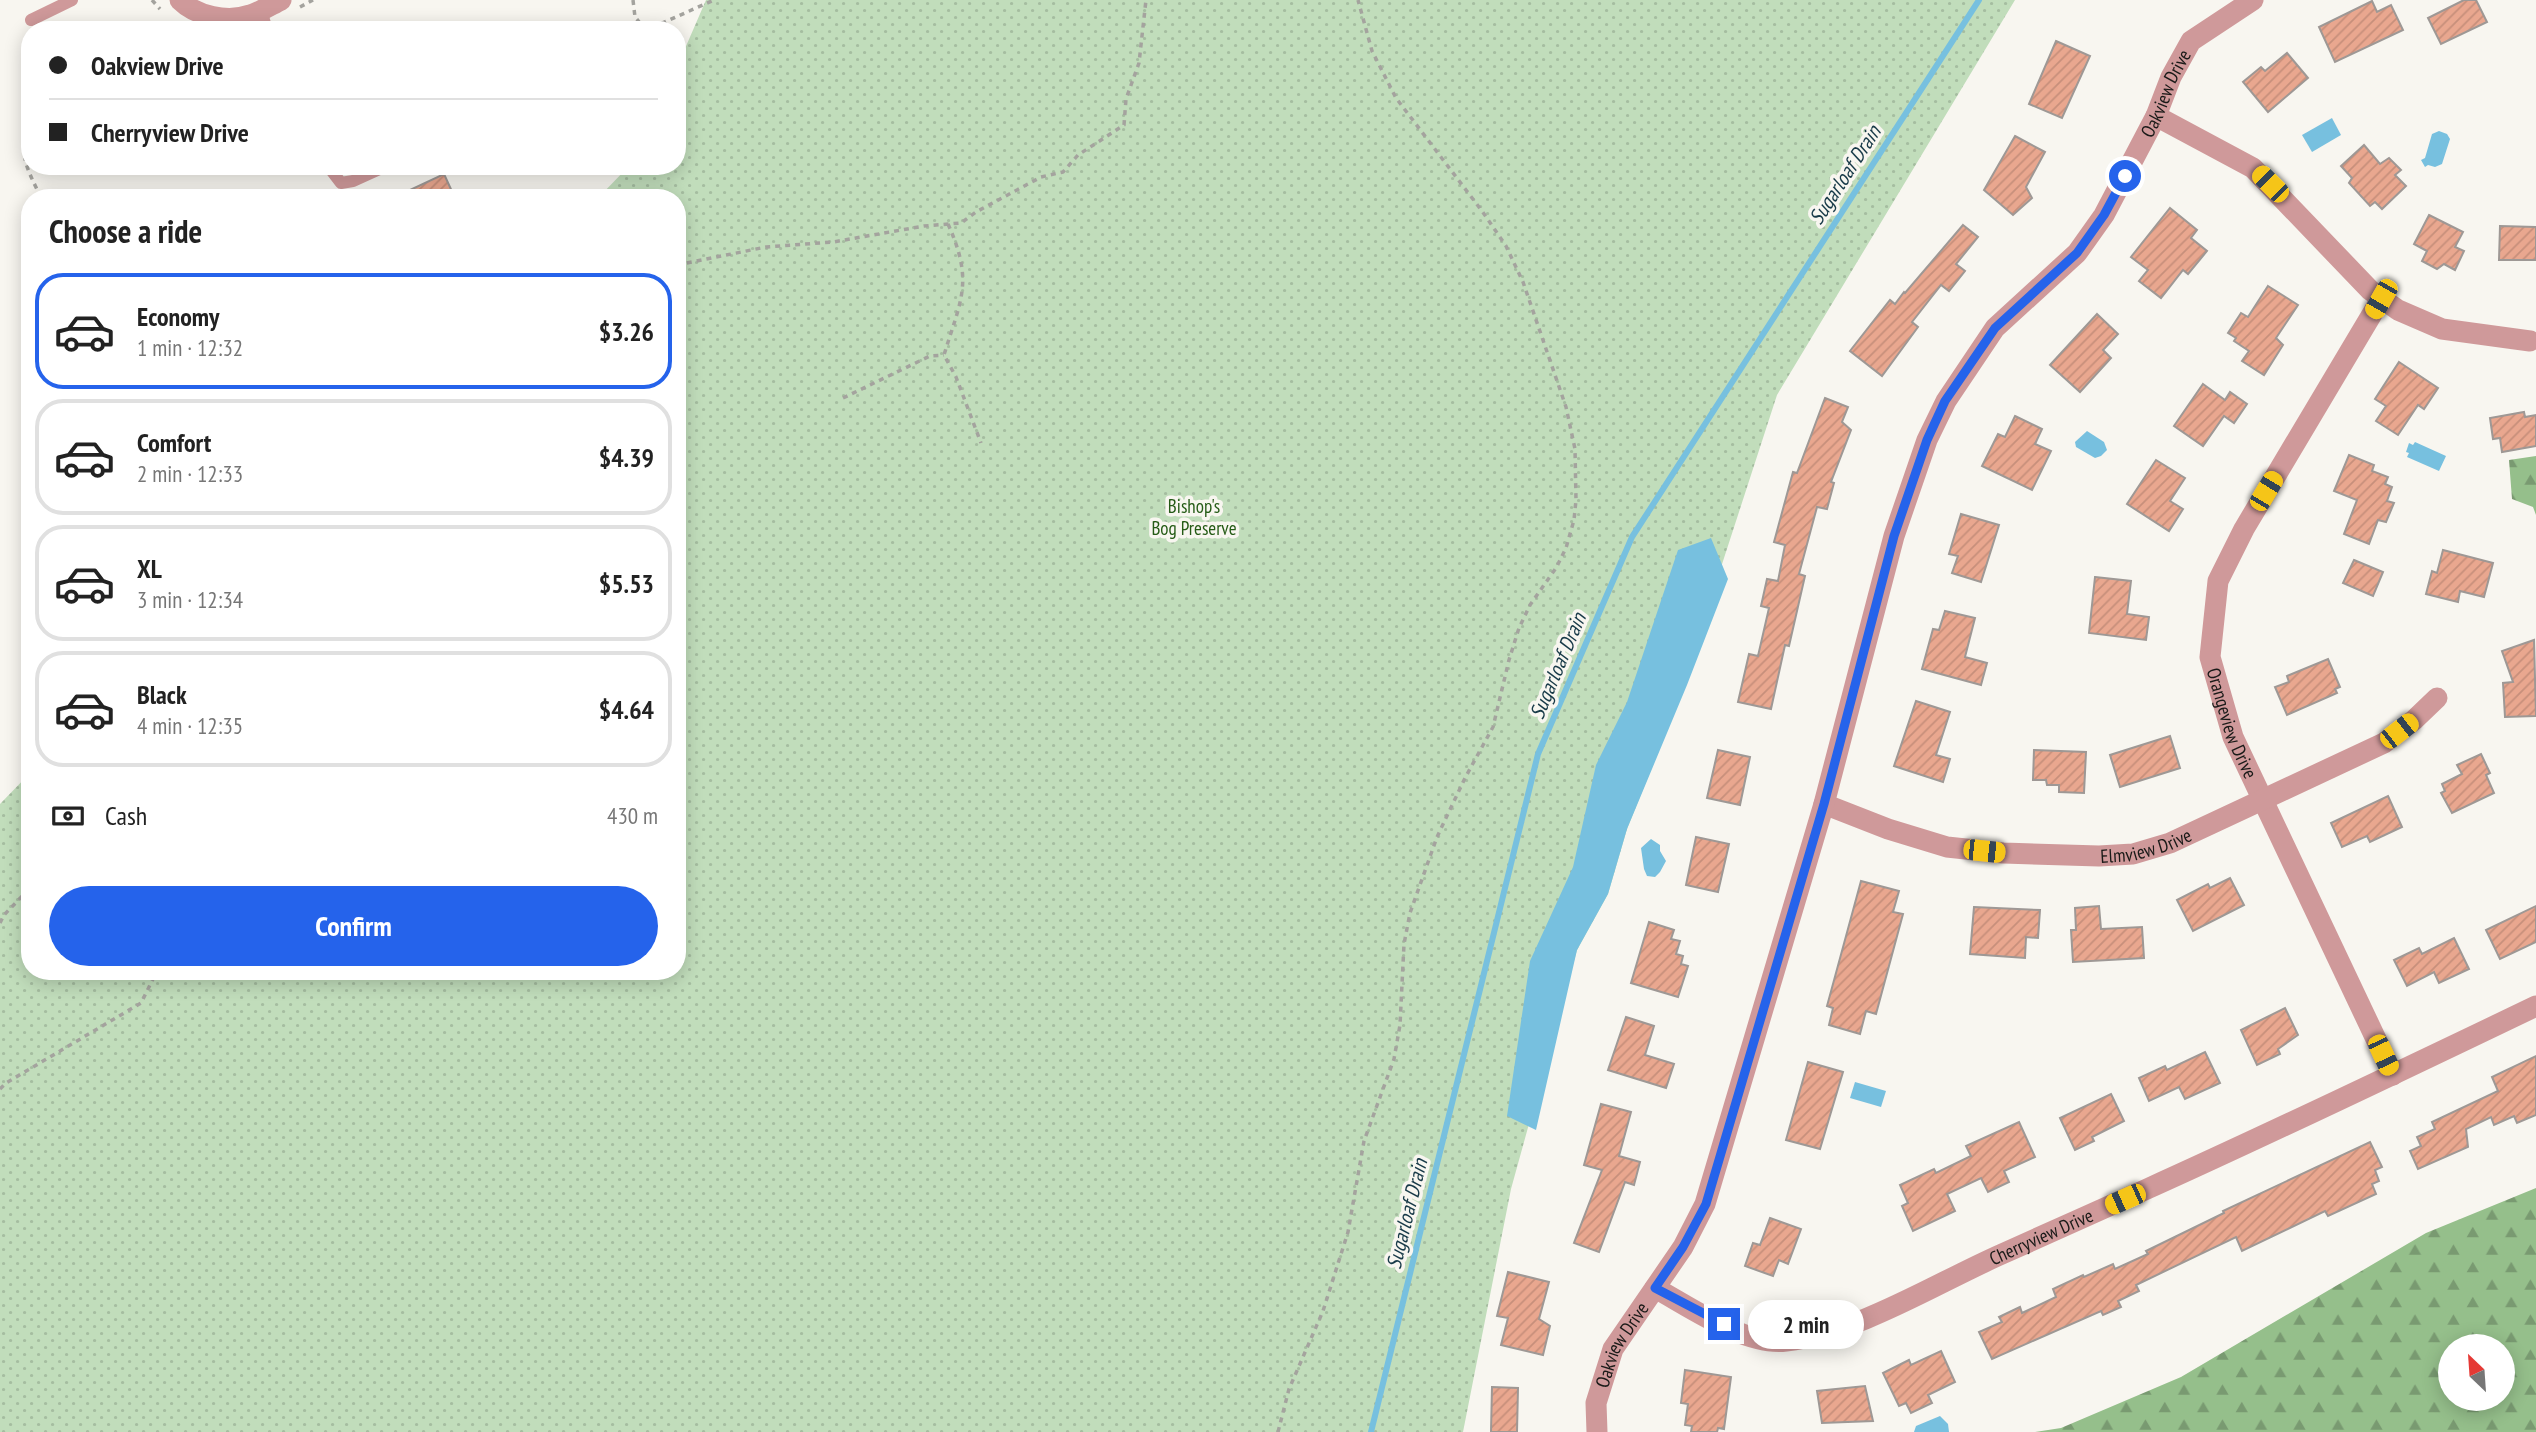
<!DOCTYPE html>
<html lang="en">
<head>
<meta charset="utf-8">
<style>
	:root { --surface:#fff; --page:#f2f2f2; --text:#222; --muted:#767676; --line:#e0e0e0; --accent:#2563eb }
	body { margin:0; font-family:"PT Sans Narrow",sans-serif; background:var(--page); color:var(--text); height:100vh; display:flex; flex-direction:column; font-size:26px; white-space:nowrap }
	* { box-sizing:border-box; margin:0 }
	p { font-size:23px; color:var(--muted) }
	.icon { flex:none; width:38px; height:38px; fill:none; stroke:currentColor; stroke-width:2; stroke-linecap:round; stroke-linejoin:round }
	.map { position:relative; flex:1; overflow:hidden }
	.drawer { position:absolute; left:21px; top:189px; width:665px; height:791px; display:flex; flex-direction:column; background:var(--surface); border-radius:28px; box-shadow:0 4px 18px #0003 }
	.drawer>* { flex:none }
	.top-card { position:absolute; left:21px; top:21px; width:665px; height:154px; border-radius:28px; box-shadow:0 4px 18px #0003; display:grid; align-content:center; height:154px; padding:0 28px; background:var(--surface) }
	.needle { width:46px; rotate:335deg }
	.tools { position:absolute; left:2438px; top:1334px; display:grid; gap:14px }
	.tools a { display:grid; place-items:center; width:77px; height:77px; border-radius:50%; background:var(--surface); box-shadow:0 4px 18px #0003; font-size:35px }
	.end { position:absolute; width:32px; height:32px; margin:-16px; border:9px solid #2563eb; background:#fff; box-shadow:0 0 0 4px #fff }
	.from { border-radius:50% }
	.bubble { position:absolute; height:49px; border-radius:24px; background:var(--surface); box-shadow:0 4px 18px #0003; font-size:23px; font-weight:700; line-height:49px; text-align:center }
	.car { position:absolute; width:21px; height:42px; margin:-21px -10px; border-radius:9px; box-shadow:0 0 5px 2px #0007; background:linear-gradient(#f5c518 24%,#345 0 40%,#f5c518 0 76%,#345 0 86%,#f5c518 0) }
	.top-card b { display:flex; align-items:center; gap:24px; height:66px; font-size:26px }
	.top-card b+b { border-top:2px solid var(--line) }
	.top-card i { width:18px; height:18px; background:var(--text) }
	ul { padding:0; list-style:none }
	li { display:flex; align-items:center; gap:21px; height:116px; margin:0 14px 10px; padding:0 14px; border:4px solid var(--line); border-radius:28px }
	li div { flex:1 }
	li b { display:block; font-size:26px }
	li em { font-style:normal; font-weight:700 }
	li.current { border-color:var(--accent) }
	li>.icon { width:63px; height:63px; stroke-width:1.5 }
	h2 { padding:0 28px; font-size:32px; line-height:84px }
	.pay { display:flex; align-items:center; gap:18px; height:77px; padding:0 28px; font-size:26px }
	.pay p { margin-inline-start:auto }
	.cta { display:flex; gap:14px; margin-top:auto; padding:14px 28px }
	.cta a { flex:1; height:80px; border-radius:42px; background:var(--accent); color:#fff; font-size:28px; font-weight:700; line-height:80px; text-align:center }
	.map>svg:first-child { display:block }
	.forest { fill:url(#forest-firs); fill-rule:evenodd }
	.park { fill:url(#park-dots) }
	.water { fill:#77c0df }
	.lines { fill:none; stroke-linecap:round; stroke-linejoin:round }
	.stream { stroke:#77c0df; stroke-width:6 }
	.building { fill:url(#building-hatch); stroke:#9e9895; stroke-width:2 }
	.path { stroke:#a4a39e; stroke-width:3.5; stroke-dasharray:5 5; stroke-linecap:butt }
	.lane { stroke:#cf999a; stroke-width:12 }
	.street { stroke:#cf999a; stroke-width:21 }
	.route { stroke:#2563eb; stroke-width:9 }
	.labels { text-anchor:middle; stroke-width:7; stroke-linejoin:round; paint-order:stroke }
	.street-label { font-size:19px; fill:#1a1a18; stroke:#f8f6f0 }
	.park-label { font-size:19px; fill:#255b16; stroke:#f8f6f0 }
	.water-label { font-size:21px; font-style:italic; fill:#183a48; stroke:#f8f6f0 }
</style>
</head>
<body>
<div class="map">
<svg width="2536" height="1432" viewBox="0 0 2536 1432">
	<defs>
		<pattern id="forest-firs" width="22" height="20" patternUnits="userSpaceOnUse" patternTransform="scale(1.75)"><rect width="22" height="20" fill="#95bf8b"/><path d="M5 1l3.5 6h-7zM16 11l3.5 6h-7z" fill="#799a71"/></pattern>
		<pattern id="park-dots" width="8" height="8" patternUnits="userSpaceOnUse" patternTransform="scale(1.75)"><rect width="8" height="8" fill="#c1ddbb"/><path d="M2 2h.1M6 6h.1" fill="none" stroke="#a5bda0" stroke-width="1.8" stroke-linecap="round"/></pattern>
		<pattern id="building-hatch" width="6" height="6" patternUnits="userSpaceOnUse" patternTransform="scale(1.75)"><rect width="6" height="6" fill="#e9a78f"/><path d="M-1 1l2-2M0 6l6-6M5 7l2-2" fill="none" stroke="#c78f7b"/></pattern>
	</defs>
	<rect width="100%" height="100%" fill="#f8f6f0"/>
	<g class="forest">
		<polygon points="2536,456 2536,515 2533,507 2512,499 2509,460"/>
		<path d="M 2536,1188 L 2536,1432 L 2035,1432 L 2061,1428 L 2181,1377 L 2426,1233 ZM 2450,1346 L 2502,1346 L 2502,1398 L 2450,1398 Z"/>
	</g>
	<polygon class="park" points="706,0 2015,0 1777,395 1672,718 1627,829 1608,894 1577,950 1511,1189 1463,1432 0,1432 0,804 30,773 30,971 677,971 677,198 598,198 629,166 677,166 677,67"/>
	<g class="water">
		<polygon points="2332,118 2341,135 2312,152 2302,135"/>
		<polygon points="2439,131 2447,134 2450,139 2442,164 2435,167 2428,165 2425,167 2421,160 2425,158 2432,134"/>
		<polygon points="2087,431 2104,442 2107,450 2101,456 2095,458 2076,447 2075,442"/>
		<polygon points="2415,442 2446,456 2439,471 2407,457 2409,453 2406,452 2409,443 2413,445"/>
		<polygon points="1711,538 1728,579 1687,685 1627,829 1608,894 1577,950 1536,1130 1507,1116 1530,961 1573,867 1596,765 1627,702 1678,550"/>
		<polygon points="1651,839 1660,845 1660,851 1666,861 1660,872 1655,877 1647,876 1644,869 1641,848"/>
		<polygon points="1855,1082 1886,1091 1881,1107 1850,1098"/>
		<polygon points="1940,1416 1948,1424 1949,1432 1914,1432 1916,1426"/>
	</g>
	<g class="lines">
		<polyline class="stream" points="1371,1432 1538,754 1632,537 1979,0"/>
	</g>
	<g class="building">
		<polygon points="2464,0 2476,0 2487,22 2441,44 2428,18"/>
		<polygon points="2372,1 2377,12 2391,5 2403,30 2335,62 2319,27"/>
		<polygon points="2056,41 2090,56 2062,118 2029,104"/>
		<polygon points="2287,53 2308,78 2268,112 2243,82 2261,67 2265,71"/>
		<polygon points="2015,136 2045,152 2026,187 2032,198 2013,215 1984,190"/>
		<polygon points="2364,145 2380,164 2389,158 2401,170 2395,175 2406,186 2382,209 2375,202 2370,206 2349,183 2352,178 2341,166"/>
		<polygon points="444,174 455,198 393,198"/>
		<polygon points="2170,208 2197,230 2191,238 2207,251 2188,274 2183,270 2161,298 2139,281 2148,270 2131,257"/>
		<polygon points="2429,215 2463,232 2455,247 2464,251 2455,270 2444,264 2437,269 2422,261 2427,251 2414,244"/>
		<polygon points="1963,225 1978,237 1956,264 1965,271 1949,291 1941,285 1912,322 1918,327 1882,376 1850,351 1890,300 1895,304 1904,292 1905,293"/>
		<polygon points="2500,226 2536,227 2536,260 2499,260"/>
		<polygon points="2268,286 2298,305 2276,338 2283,345 2264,375 2242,361 2249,351 2234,341 2236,338 2228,333 2241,313 2248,317"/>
		<polygon points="2097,314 2118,334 2103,350 2111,358 2080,392 2050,365"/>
		<polygon points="2399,362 2438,388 2424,409 2418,405 2398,435 2376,421 2386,406 2375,399"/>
		<polygon points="2203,384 2225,400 2230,392 2247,404 2234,423 2224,416 2203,446 2174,426"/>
		<polygon points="1825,398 1848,407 1842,422 1851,430 1831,482 1834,483 1827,509 1817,507 1799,574 1805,576 1789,646 1785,645 1771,709 1738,702 1749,654 1758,656 1769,608 1761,606 1767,579 1778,581 1785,545 1774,542 1793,472 1797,473"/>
		<polygon points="2524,412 2525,417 2536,415 2536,446 2502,452 2500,438 2493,439 2490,418"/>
		<polygon points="2015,416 2042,429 2035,444 2051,451 2032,490 1982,466 1998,434 2005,437"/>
		<polygon points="2349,455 2374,465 2372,471 2388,477 2385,484 2392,487 2387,501 2394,503 2386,522 2378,520 2369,544 2344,534 2357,500 2334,491"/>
		<polygon points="2156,460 2185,478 2170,501 2183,509 2169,531 2127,504"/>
		<polygon points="1961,514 1999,525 1981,582 1952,573 1958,556 1949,554"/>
		<polygon points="2443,550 2493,563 2484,597 2460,591 2458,602 2426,594 2432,571 2437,573"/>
		<polygon points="2354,560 2383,572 2373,596 2343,583"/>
		<polygon points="2095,577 2131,581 2127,614 2149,617 2146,640 2089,633"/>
		<polygon points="1945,611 1975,618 1965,657 1987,663 1981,685 1922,669 1933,629 1939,630"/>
		<polygon points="2534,640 2536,716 2505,717 2503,683 2513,682 2502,651"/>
		<polygon points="2328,659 2340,687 2335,689 2337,693 2287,715 2275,687 2289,682 2287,676"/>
		<polygon points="1916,701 1950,712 1936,755 1950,759 1943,782 1894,766"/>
		<polygon points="2170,736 2180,768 2120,787 2110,755"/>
		<polygon points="1718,750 1750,757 1740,805 1707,798"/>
		<polygon points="2034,750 2086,752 2084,793 2059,792 2059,785 2047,785 2046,780 2033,780"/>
		<polygon points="2481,754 2490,773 2486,775 2494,793 2452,813 2441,793 2445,791 2442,784 2462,774 2457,765"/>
		<polygon points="2388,796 2402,827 2370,842 2367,836 2342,847 2331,823"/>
		<polygon points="1696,837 1729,844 1718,892 1686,885"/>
		<polygon points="2230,878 2244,905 2193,931 2177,900 2208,884 2210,888"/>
		<polygon points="1861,881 1899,891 1893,912 1903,914 1876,1014 1866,1011 1860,1034 1829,1025 1833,1008 1827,1006"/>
		<polygon points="2099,906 2101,929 2142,927 2144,958 2073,962 2071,930 2076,930 2075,908"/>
		<polygon points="2536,906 2536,942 2500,959 2486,930"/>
		<polygon points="1974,907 2040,910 2038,938 2026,937 2025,958 1970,954"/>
		<polygon points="1649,922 1674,930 1671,939 1680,941 1676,954 1683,956 1681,964 1688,966 1678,997 1631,983"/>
		<polygon points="2454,938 2469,969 2439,983 2434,972 2407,986 2394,960 2419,948 2422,954"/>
		<polygon points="2285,1008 2298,1035 2278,1049 2280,1054 2257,1065 2241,1030"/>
		<polygon points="1626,1017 1654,1026 1645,1055 1674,1064 1666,1088 1608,1070"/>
		<polygon points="2205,1052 2220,1083 2185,1099 2179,1087 2149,1101 2139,1078 2165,1066 2167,1070"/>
		<polygon points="2536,1056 2536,1115 2517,1123 2514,1116 2494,1125 2491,1117 2466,1129 2468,1147 2418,1169 2410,1151 2421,1146 2417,1137 2435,1129 2432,1122 2498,1091 2492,1077"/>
		<polygon points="1808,1062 1843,1072 1820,1149 1786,1140"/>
		<polygon points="2111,1094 2124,1121 2092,1137 2094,1141 2075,1150 2060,1118"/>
		<polygon points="1601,1104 1631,1112 1619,1156 1640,1162 1634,1185 1625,1182 1599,1252 1574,1243 1602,1170 1584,1165"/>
		<polygon points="2019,1122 2035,1157 2004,1171 2009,1182 1988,1192 1981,1178 1947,1194 1955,1211 1913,1231 1902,1206 1908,1203 1900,1185 1934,1169 1936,1173 1971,1156 1966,1146"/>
		<polygon points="2370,1142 2382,1167 2375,1170 2379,1181 2372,1184 2376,1194 2328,1216 2325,1211 2242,1251 2236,1237 2136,1285 2139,1291 2118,1301 2121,1307 2103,1315 2101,1311 1992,1359 1979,1332 2002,1322 1999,1317 2020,1307 2022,1313 2056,1297 2053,1289 2083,1275 2084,1277 2113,1264 2115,1269 2148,1254 2146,1251 2224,1213 2223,1211"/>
		<polygon points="1770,1218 1801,1229 1788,1264 1779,1260 1773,1276 1745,1266 1753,1243 1760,1245"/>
		<polygon points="1508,1272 1549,1282 1539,1319 1550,1326 1543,1355 1501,1345 1508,1318 1497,1316"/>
		<polygon points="1941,1351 1955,1382 1928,1395 1932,1403 1911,1413 1906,1403 1899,1406 1883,1373 1909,1360 1911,1365"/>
		<polygon points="1685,1370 1731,1377 1724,1429 1718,1428 1717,1432 1691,1432 1692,1426 1685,1425 1688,1404 1681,1403"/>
		<polygon points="1865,1386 1873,1421 1822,1423 1817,1391"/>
		<polygon points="1492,1387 1518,1388 1517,1432 1491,1432"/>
	</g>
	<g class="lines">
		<g class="path">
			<polyline points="152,0 160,9"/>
			<polyline points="633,0 635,17 644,28 649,29 714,0"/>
			<polyline points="300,7 313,0"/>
			<path d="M 30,137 C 15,153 34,181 41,198"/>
			<path d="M 948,224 C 974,282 961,299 944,355 L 956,377 L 981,443"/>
			<polyline points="677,265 766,247 833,242 924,226 961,223 976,212 1041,177 1063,172 1078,155 1124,125 1126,99 1139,63 1146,0"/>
			<polyline points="843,398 930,356 944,355"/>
			<polyline points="0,923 4,915 30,888"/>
			<polyline points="0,1089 6,1083 141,1003 157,971"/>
			<polyline points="1278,1432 1289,1389 1323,1311 1348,1232 1364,1141 1394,1059 1400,1025 1404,944 1410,913 1437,837 1465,778 1493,727 1509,660 1519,628 1530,605 1556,568 1566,548 1574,520 1576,500 1575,449 1566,407 1523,282 1506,246 1482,211 1396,98 1372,51 1358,0"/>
		</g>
		<g class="lane">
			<polyline points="261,10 267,30"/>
			<polyline points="31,20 72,0"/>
			<polyline points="328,166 341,183 353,181 386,166"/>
		</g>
		<g class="street">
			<path d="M 180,0 C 196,16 227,23 250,15 C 260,12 271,5 281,0"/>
			<polyline points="2156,116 2253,168 2370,290 2398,310 2442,329 2530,341"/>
			<path id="s1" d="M 2381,299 L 2244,529 L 2218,581 L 2210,657 L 2233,737 L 2393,1075"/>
			<path id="s2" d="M 1824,804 L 1888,829 L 1947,847 L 2003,853 L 2099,856 L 2133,854 L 2170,843 L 2384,743 L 2414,720 L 2437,698"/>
			<path id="s3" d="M 1655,1288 C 1690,1307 1745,1346 1786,1341 C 1860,1332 1934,1284 2002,1254 C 2050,1232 2099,1211 2147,1189 C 2278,1130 2407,1068 2536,1006"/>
			<path id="s4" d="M 1597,1432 L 1596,1403 L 1613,1349 L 1683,1247 L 1705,1204 L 1824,804 L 1894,536 L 1927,440 L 1946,401 L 1995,328 L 2077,253 L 2104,215 L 2156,116 L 2171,77 L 2191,41 L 2253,0"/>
		</g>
	</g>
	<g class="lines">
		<polyline class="route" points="1724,1324 1655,1288 1683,1247 1706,1204 1824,804 1894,536 1927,440 1945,401 1995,328 2077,253 2104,215 2125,176"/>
	</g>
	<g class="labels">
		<g class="street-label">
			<text dy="7" stroke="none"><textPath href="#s4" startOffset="1479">Oakview Drive</textPath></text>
			<text dy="7" stroke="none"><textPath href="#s1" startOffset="472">Orangeview Drive</textPath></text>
			<text dy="7" stroke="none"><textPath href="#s2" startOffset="331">Elmview Drive</textPath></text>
			<text dy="7" stroke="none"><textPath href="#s3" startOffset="420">Cherryview Drive</textPath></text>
			<text dy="7" stroke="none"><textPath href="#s4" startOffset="93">Oakview Drive</textPath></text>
		</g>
		<g class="park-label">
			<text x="1194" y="513">Bishop's<tspan x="1194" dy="22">Bog Preserve</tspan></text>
		</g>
		<g class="water-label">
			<text transform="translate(1845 175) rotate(-57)" y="7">Sugarloaf Drain</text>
			<text transform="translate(1558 666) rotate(-67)" y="7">Sugarloaf Drain</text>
			<text transform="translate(1407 1214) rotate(-76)" y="7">Sugarloaf Drain</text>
		</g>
	</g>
</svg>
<div class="tools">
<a><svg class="needle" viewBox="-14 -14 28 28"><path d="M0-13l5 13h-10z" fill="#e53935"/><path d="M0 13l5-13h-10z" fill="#767676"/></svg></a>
</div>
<i class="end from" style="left:2125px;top:176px"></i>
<i class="end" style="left:1724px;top:1324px"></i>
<div class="bubble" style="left:1748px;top:1300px;width:116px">2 min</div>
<i class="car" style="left:2270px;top:184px;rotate:315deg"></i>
<i class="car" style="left:2381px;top:299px;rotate:210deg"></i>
<i class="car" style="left:2266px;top:491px;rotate:31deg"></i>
<i class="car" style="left:2399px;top:731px;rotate:52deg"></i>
<i class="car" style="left:1984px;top:851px;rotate:96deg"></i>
<i class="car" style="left:2383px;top:1055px;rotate:155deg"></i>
<i class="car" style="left:2125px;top:1199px;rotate:246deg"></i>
<div class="top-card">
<b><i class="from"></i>Oakview Drive</b>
<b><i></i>Cherryview Drive</b>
</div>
<section class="drawer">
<h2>Choose a ride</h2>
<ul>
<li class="current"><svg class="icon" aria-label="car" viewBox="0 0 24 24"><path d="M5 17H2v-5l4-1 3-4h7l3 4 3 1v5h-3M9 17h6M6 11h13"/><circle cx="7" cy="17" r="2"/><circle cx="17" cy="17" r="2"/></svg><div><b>Economy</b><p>1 min · 12:32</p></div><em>$3.26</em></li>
<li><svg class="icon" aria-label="car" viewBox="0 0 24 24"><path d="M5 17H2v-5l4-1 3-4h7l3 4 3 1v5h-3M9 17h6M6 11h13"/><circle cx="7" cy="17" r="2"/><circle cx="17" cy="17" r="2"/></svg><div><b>Comfort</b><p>2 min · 12:33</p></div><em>$4.39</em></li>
<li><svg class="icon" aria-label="car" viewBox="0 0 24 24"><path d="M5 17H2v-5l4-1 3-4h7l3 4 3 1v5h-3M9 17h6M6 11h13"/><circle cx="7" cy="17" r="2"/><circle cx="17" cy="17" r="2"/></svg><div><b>XL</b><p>3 min · 12:34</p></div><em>$5.53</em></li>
<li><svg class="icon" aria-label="car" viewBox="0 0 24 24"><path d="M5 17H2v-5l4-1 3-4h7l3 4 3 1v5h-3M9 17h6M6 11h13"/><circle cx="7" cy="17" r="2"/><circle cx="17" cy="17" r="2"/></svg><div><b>Black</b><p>4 min · 12:35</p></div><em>$4.64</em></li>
</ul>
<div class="pay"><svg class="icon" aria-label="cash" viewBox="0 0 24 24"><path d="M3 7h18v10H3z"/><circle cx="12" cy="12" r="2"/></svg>Cash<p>430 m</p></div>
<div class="cta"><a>Confirm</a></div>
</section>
</div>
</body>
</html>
